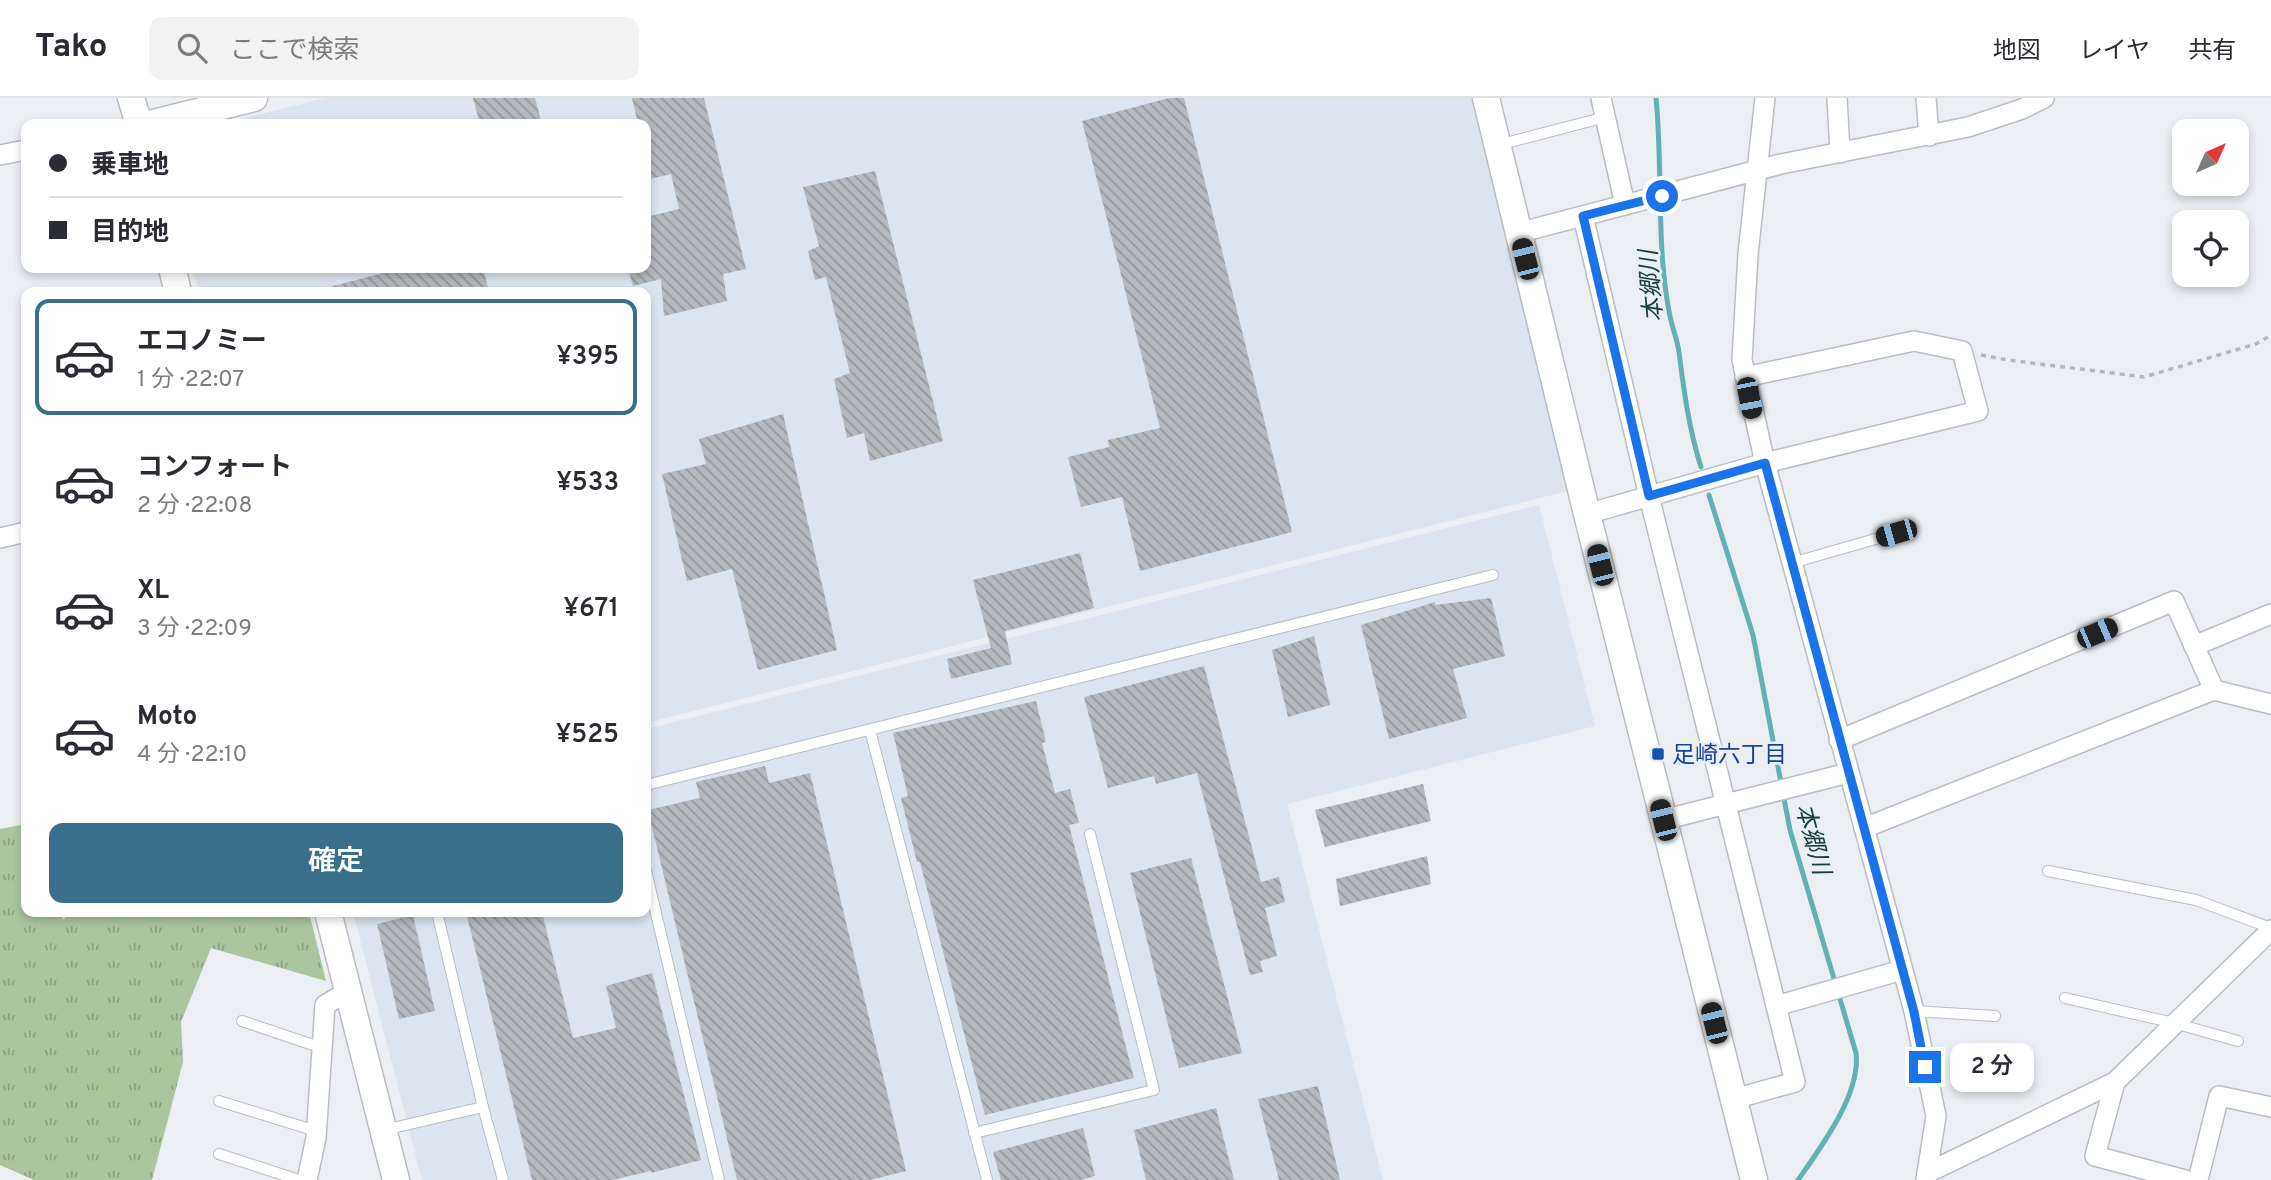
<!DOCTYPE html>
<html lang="ja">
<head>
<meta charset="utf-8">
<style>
	:root { --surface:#fff; --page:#f2f2f3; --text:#2b2b33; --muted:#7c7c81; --line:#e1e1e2; --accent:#396f8a }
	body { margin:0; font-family:Overpass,"Noto Sans JP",sans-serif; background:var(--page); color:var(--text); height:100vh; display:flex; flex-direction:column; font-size:26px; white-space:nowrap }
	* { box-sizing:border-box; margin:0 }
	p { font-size:23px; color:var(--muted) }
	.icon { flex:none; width:38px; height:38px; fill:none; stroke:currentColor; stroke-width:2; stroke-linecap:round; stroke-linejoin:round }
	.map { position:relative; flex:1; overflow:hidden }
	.side { position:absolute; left:21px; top:189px; width:630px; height:630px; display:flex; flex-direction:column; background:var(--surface); border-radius:14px; box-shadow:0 4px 10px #0003 }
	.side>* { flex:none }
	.guide { position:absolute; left:21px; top:21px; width:630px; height:154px; border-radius:14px; box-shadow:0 4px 10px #0003; display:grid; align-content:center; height:154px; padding:0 28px; background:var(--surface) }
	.needle { width:46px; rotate:45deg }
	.controls { position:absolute; left:2172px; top:21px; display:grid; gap:14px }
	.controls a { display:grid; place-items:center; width:77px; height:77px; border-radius:14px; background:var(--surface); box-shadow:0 4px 10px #0003; font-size:35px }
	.end { position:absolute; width:32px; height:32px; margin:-16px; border:9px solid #1a73e8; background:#fff; box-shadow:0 0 0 4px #fff }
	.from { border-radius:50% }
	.bubble { position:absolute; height:49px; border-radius:14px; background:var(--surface); box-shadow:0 4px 10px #0003; font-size:23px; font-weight:600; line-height:49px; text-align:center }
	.car { position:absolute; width:21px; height:42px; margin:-21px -10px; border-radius:9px; box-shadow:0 0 5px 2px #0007; background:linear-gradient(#222 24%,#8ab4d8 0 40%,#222 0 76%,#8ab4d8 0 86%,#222 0) }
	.guide b { display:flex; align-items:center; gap:24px; height:66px; font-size:26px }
	.guide b+b { border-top:2px solid var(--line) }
	.guide i { width:18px; height:18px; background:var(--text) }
	ul { padding:12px 0 0; list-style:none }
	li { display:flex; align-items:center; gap:21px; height:116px; margin:0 14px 10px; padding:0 14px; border:4px solid transparent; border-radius:14px }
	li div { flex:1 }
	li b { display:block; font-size:26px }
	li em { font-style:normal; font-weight:600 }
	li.current { border-color:var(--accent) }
	li>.icon { width:63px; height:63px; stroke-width:1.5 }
	.primary-button { display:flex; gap:14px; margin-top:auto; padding:14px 28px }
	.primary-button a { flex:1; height:80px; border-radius:14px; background:var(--accent); color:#fff; font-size:28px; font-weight:600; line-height:80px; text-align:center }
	header { display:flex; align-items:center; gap:42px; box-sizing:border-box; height:98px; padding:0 35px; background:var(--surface); border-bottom:2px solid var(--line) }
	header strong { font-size:33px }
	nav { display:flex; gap:38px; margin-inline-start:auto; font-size:24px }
	.search { width:490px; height:63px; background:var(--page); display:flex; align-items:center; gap:18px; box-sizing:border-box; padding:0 24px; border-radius:14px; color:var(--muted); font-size:26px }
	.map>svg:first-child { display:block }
	.built { fill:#dbe4ef }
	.grass { fill:url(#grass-tufts) }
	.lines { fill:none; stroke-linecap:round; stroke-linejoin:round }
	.stream { stroke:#62b1b3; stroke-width:5 }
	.building { fill:url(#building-back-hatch) }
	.lane-casing { stroke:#babec3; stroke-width:12 }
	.street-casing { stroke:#babec3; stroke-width:22 }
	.secondary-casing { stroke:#babec3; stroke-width:29 }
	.path { stroke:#b4b7bb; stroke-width:3.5; stroke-dasharray:5 5; stroke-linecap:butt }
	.lane { stroke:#fff; stroke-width:10 }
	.street { stroke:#fff; stroke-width:19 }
	.secondary { stroke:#fff; stroke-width:26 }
	.route { stroke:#1a73e8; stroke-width:9 }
	.transit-dot { fill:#1a4fb4; stroke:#ebeff4; stroke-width:2.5 }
	.labels { text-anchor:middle; stroke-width:5; stroke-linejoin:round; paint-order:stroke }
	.transit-label { font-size:23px; fill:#164399; stroke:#ebeff4; text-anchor:start }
	.water-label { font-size:24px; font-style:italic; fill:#194041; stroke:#ebeff4 }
</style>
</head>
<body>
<header>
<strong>Tako</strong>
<div class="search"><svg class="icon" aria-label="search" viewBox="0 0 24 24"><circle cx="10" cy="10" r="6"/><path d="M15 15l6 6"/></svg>ここで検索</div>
<nav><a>地図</a><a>レイヤ</a><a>共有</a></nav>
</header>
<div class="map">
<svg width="2271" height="1082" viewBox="0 0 2271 1082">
	<defs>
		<pattern id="grass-tufts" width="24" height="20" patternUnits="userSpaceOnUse" patternTransform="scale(1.75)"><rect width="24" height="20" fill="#abc59f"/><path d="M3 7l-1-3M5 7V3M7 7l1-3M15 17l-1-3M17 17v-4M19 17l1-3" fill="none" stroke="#8ca183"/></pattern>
		<pattern id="building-back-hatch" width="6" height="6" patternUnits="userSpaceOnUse" patternTransform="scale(1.75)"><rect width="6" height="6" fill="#b5b9be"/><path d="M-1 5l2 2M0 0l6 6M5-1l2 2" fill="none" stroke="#94979b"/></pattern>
	</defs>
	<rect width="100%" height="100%" fill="#ebeff4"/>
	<g class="built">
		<polygon points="326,0 1476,0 1572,392 646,625 646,194 199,194 193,170 646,170 646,26 221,26"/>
		<polygon points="1539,407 1595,628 1287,706 1383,1082 422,1082 353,814 646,814 646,631"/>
	</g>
	<polygon class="grass" points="26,726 26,814 60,814 63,822 71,814 309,814 326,883 211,850 181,924 183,964 152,1082 34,1082 0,1067 0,731"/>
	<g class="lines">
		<g class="stream">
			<path d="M 1656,0 C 1663,70 1656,145 1669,213 C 1671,227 1677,240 1679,254 C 1684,294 1689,331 1701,369"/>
			<path d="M 1709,397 L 1753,537 L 1790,732 L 1856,955 C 1861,996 1821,1049 1798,1082"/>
		</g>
	</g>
	<g class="building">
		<polygon points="473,0 535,0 542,26 480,26"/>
		<polygon points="632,0 704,0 746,171 723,176 727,203 664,218 661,181 633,188 628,170 646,170 646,119 679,111 671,76 650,81 646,60 646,26 638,26"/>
		<polygon points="1169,0 1184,0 1292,434 1140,473 1122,399 1081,409 1068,359 1109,349 1108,342 1160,330 1082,23"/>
		<polygon points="875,73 943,343 870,363 864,335 847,340 834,281 850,275 826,179 815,182 808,153 819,148 803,89"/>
		<polygon points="402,170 483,170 489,194 326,194 326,190"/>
		<polygon points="783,316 837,552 758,572 732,471 687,483 662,376 706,366 699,341"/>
		<polygon points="1080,455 1094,510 1005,533 1012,566 951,581 947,561 991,550 973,482"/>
		<polygon points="1491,500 1505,558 1453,571 1467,620 1389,641 1361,527 1435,504 1435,507"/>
		<polygon points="1314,538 1330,607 1288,619 1272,552"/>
		<polygon points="1204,568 1261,784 1279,779 1285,804 1265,810 1277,858 1260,863 1263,874 1250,877 1197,675 1156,686 1154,678 1108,690 1084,599"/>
		<polygon points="1036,603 1046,644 1042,645 1055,695 1070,691 1079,725 1069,727 1134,980 985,1017 920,764 917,764 901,700 908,698 893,635"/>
		<polygon points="765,668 769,685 810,675 906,1073 870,1082 737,1082 648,712 700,700 696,684"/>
		<polygon points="1423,686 1431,723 1325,749 1315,712"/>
		<polygon points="1427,758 1431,786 1340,808 1336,781"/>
		<polygon points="1191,760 1242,955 1179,970 1130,775"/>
		<polygon points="466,814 542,814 573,940 616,930 606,888 652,875 701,1062 651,1075 651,1073 612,1082 532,1082"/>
		<polygon points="413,817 435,913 399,921 377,826"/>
		<polygon points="1318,988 1340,1082 1279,1082 1258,1001"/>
		<polygon points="1216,1010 1234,1082 1146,1082 1134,1032"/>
		<polygon points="1083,1030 1095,1078 1081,1082 1001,1082 993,1054"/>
	</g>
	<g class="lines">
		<g class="lane-casing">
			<g id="lane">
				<polyline points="1498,47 1606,19"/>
				<polyline points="1792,465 1896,435"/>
				<polyline points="870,632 987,1082"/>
				<polyline points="646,687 1493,477"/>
				<polyline points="646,773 719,1082"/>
				<polyline points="2048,773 2196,802 2271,830"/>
				<polyline points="2065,900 2174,925 2238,943"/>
				<polyline points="1914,913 1995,918"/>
				<polyline points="242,923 322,950"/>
				<polyline points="219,1003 316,1033"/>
				<polyline points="483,1009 503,1082"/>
				<polyline points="384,1032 483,1009 437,814"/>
				<polyline points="974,1035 1154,992 1090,736"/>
				<polyline points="219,1056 299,1082"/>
			</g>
		</g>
		<g class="street-casing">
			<g id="street">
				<polyline points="1601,0 1625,107"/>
				<polyline points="1765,0 1748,156 1742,262 1765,365 1914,913 1936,1018 1926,1082"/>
				<polyline points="1837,0 1840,55"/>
				<polyline points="1926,0 1929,38"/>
				<polyline points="0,57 26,52"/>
				<polyline points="1583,118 1649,398 1795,984 1734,1001"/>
				<polyline points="1518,135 1781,66 1968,29 2022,11 2044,0"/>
				<polyline points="1587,416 1765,365 1978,313 1962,253 1914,243 1745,279"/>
				<polyline points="0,440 26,434"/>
				<polyline points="2194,548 2271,516"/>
				<polyline points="1839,642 2174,503 2214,592"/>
				<polyline points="1663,722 1848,675"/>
				<polyline points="1864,730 2214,592 2271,606"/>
				<polyline points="1776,908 1902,872"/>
				<polyline points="2115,984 2095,1058 2185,1082"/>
				<polyline points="1927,1075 2115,984 2271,832"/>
				<polyline points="307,1082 316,1040 325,907 348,893"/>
				<polyline points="2198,1082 2219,998 2271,1009"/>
			</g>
		</g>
		<g class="secondary-casing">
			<g id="secondary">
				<polyline points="131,0 139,26"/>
				<polyline points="1486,0 1587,416 1754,1082"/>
				<polyline points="149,26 254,0"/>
				<polyline points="172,170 178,194"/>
				<polyline points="328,814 396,1082"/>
			</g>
		</g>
		<polyline class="path" points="1981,257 2008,262 2144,279 2256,246 2271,237"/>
		<use href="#lane" class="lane"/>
		<use href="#street" class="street"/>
		<use href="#secondary" class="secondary"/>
	</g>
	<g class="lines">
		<polyline class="route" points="1662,98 1583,118 1649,398 1765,365 1914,914 1925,969"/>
	</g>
	<rect class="transit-dot" x="1651" y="649" width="14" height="14" rx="3.5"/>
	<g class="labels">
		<g class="transit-label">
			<text x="1672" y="664">足崎六丁目</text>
		</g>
		<g class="water-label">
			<text transform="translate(1651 188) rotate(-95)" y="8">本郷川</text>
			<text transform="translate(1813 741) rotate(75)" y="8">本郷川</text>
		</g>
	</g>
</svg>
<div class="controls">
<a><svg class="needle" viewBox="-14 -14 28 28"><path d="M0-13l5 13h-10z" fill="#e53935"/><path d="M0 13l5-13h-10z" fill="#7c7c81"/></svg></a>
<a><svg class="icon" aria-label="locate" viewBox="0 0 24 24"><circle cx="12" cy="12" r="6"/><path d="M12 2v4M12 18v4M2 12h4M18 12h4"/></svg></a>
</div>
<i class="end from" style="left:1662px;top:98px"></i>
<i class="end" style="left:1925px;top:969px"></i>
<div class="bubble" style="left:1950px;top:945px;width:84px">2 分</div>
<i class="car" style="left:1525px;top:161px;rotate:346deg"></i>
<i class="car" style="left:1749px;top:300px;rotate:169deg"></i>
<i class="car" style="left:1896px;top:435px;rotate:254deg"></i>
<i class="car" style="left:1600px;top:467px;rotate:346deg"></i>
<i class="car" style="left:2097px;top:535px;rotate:67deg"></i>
<i class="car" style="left:1663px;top:722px;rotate:346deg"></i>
<i class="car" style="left:1714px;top:925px;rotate:346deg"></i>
<div class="guide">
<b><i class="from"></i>乗車地</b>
<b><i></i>目的地</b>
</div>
<section class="side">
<ul>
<li class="current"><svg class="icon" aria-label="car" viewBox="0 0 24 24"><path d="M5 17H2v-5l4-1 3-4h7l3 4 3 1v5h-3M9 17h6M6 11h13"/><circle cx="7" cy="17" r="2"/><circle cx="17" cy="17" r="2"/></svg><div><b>エコノミー</b><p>1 分 · 22:07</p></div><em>¥395</em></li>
<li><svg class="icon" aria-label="car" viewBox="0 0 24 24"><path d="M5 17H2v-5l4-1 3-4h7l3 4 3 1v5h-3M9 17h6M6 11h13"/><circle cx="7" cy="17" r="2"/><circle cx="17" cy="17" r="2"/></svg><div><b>コンフォート</b><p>2 分 · 22:08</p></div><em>¥533</em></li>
<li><svg class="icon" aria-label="car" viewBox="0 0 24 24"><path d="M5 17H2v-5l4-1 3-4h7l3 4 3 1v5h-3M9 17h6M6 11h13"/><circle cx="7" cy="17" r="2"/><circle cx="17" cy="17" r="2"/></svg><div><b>XL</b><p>3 分 · 22:09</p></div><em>¥671</em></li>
<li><svg class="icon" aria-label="car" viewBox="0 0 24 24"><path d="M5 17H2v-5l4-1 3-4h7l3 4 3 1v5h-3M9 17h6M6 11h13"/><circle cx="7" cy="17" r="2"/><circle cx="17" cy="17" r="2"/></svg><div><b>Moto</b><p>4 分 · 22:10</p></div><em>¥525</em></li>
</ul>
<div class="primary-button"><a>確定</a></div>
</section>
</div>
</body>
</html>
